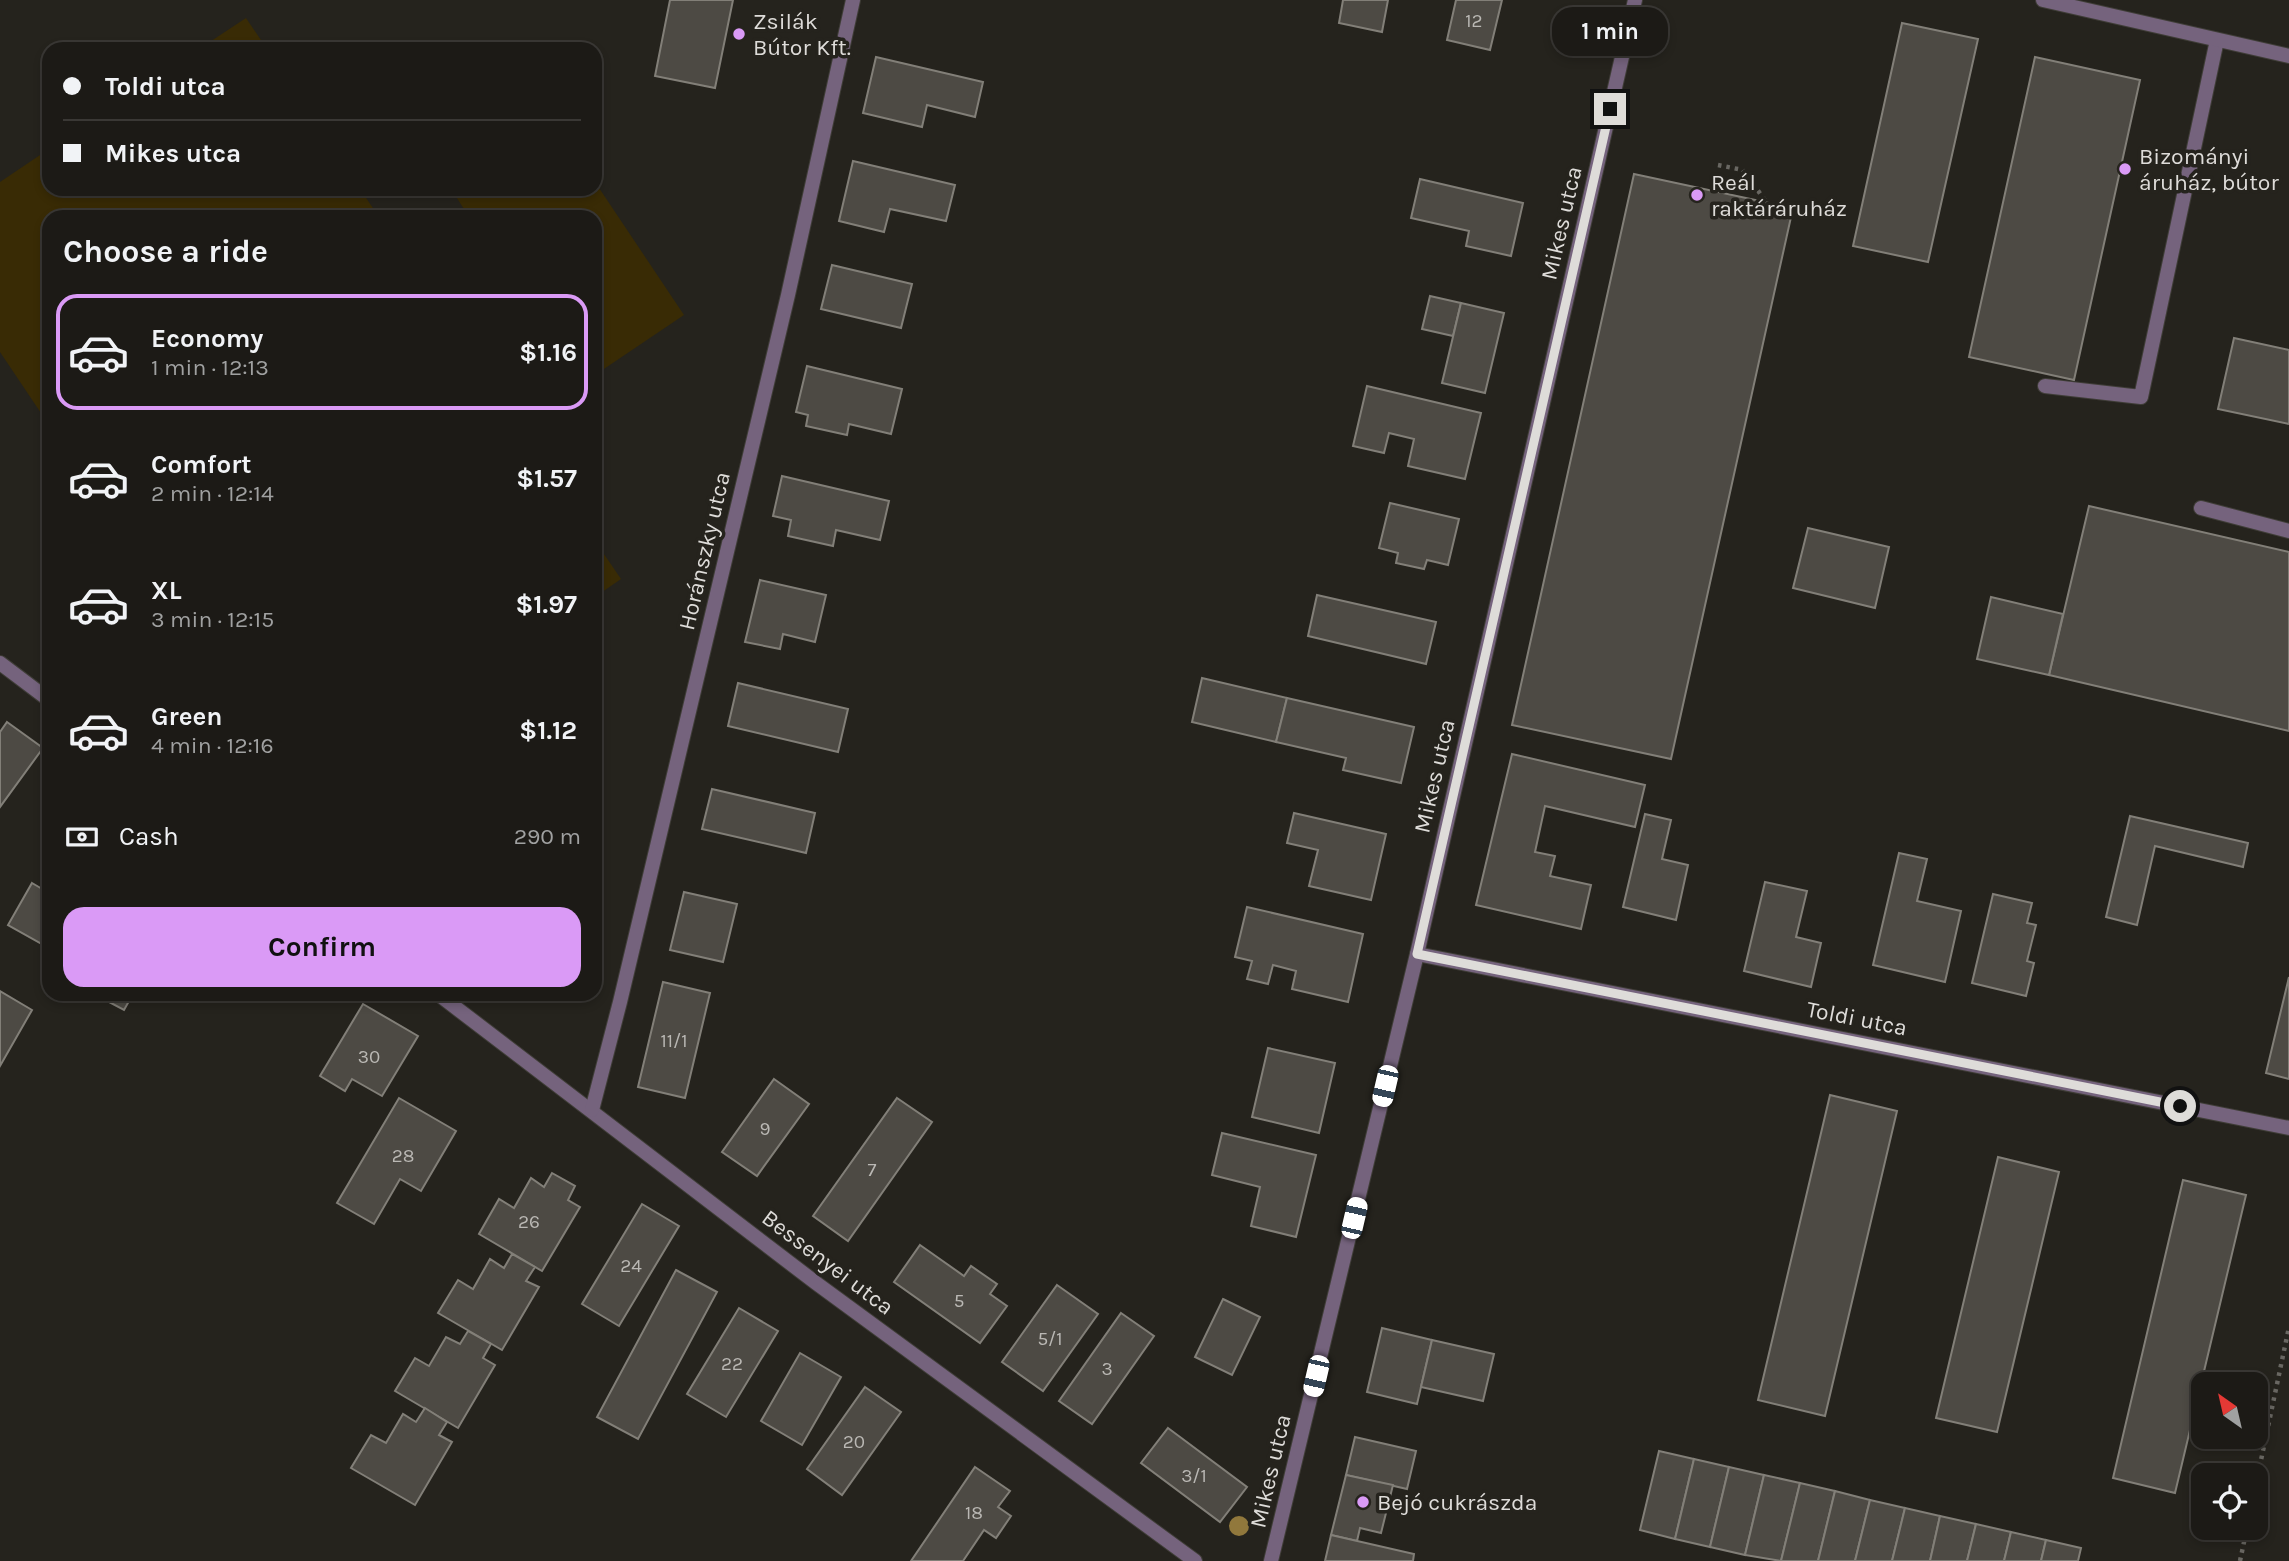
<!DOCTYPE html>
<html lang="en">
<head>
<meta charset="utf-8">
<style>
	:root { --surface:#1c1a16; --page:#292723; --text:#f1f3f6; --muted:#a0a1a1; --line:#3a3835; --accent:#da9af6 }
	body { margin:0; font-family:Karla,sans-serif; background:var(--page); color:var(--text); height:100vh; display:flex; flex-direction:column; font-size:26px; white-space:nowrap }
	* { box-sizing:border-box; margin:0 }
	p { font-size:23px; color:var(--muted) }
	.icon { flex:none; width:38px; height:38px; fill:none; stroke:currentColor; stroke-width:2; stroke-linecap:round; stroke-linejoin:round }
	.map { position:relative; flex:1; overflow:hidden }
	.sheet { position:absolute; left:42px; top:210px; width:560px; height:791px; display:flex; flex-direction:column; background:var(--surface); border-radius:21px; box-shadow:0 4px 10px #0003,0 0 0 2px var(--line) }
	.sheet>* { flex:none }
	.hud { position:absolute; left:42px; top:42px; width:560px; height:154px; border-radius:21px; box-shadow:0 4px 10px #0003,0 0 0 2px var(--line); display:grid; align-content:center; height:154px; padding:0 21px; background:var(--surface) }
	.needle { width:46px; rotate:326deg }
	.fabs { position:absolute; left:2191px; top:1372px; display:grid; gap:14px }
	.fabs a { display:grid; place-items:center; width:77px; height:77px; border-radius:14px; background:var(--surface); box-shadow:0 4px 10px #0003,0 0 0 2px var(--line); font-size:35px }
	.end { position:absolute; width:32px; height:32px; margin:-16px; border:9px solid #dedcd9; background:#111; box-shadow:0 0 0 4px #111 }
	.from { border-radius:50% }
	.bubble { position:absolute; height:49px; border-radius:21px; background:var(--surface); box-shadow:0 4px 10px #0003,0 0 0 2px var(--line); font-size:23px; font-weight:700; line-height:49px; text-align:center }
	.car { position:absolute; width:21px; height:42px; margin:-21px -10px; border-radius:9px; box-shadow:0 0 5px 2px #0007; background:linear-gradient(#fff 24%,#345 0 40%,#fff 0 76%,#345 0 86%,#fff 0) }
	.hud b { display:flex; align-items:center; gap:24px; height:66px; font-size:26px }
	.hud b+b { border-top:2px solid var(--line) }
	.hud i { width:18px; height:18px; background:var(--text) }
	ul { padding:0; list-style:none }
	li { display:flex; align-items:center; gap:21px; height:116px; margin:0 14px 10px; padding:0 7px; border:4px solid transparent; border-radius:21px }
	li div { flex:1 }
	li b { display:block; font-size:26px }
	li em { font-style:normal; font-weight:700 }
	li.current { border-color:var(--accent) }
	li>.icon { width:63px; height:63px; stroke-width:1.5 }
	h2 { padding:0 21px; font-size:32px; line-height:84px }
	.pay { display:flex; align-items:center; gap:18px; height:77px; padding:0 21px; font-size:26px }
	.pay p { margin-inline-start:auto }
	.button { display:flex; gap:14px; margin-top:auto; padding:14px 21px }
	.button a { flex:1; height:80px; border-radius:21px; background:var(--accent); color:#111; font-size:28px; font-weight:700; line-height:80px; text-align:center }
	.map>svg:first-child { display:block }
	.green { fill:#392b05 }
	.building { fill:#4d4a44; stroke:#827f78; stroke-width:2 }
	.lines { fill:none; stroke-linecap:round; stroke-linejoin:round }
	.lane-casing { stroke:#3f3d37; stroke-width:16 }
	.street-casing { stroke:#3f3d37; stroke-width:16 }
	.path { stroke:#696762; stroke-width:4.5; stroke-dasharray:3.5 5; stroke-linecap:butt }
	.lane { stroke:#75637d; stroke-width:14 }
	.street { stroke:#75637d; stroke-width:14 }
	.tree { fill:#91783c }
	.route { stroke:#dedcd9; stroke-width:9 }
	.poi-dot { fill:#da9af6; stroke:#25231d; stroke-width:2.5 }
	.labels { text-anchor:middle; stroke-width:7; stroke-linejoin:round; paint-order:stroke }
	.number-label { font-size:19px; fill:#bab8b4 }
	.poi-label { font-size:23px; fill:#dedcd9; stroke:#25231d; text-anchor:start }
	.street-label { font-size:23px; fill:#dedcd9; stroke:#25231d }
</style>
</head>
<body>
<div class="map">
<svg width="2289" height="1561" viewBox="0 0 2289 1561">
	<rect width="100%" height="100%" fill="#25231d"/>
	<g class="green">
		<polygon points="246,18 267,49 199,49"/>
		<polygon points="49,149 49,189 360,189 379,217 49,217 49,425 0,352 0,182"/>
		<polygon points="595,182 684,315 595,375 595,217 469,217 455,195 464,189 595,189"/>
		<polygon points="595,541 621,579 595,597"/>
	</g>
	<g class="building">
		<polygon points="670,0 733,0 715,88 655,76"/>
		<polygon points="1343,0 1388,0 1382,32 1339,23"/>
		<polygon points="1456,0 1502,0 1490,50 1447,40"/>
		<polygon points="1902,23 1978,39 1928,262 1853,246"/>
		<polygon points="876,57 983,82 975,117 927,105 922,127 863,113"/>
		<polygon points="2035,57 2140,80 2074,380 1969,357"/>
		<polygon points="853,161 955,185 946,221 890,209 884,232 839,221"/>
		<polygon points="1634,174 1793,208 1671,759 1512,725"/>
		<polygon points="1420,179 1523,203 1511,256 1466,246 1469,231 1411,218"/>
		<polygon points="832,265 912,284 901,328 821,309"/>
		<polygon points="1430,296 1461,303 1453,336 1422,329"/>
		<polygon points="1461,303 1504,313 1485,393 1442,383"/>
		<polygon points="2234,338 2289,350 2289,424 2218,409"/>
		<polygon points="807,366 902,389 891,434 849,424 847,435 806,426 808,415 796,412"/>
		<polygon points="1367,386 1481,413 1465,479 1408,466 1414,439 1389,433 1384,453 1353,446"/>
		<polygon points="782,476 889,501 880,540 836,530 833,546 788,536 791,520 773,516"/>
		<polygon points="1390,503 1459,519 1448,565 1427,560 1424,569 1396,563 1398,553 1379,548"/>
		<polygon points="2089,506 2289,552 2289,731 2049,675"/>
		<polygon points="1808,528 1889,547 1875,608 1793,588"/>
		<polygon points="760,580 826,595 815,642 783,634 780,649 745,642"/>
		<polygon points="1317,595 1436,622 1426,664 1308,636"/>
		<polygon points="1991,597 2063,614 2049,675 1977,659"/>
		<polygon points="1202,678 1287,698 1276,742 1192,722"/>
		<polygon points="738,683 848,709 838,752 728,726"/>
		<polygon points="1287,698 1414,727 1401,783 1343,770 1346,758 1276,742"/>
		<polygon points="7,722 43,748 0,807 0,732"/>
		<polygon points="1512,754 1645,785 1635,827 1545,806 1535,852 1555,856 1550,876 1591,885 1581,929 1476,905"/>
		<polygon points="712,789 815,813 806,853 702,829"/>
		<polygon points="1294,813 1386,834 1371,900 1309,886 1318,850 1287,843"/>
		<polygon points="1645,814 1671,820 1662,859 1688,865 1676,920 1623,907"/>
		<polygon points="2130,816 2248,843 2243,867 2155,846 2137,925 2106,917"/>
		<polygon points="1899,853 1927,859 1917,901 1961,911 1945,982 1873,965"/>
		<polygon points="1765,882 1807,891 1796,937 1821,943 1811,987 1744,971"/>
		<polygon points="32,883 49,893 49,948 8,925"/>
		<polygon points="684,892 737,904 723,962 670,950"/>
		<polygon points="1993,894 2032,903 2027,923 2036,925 2027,961 2034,963 2026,996 1972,983"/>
		<polygon points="1247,907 1363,934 1348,1002 1292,989 1296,971 1273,965 1268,984 1247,979 1252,961 1235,957"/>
		<polygon points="2289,977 2289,1079 2266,1073"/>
		<polygon points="663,982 710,993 685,1098 638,1087"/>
		<polygon points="0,991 32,1010 0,1066"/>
		<polygon points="94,994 133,994 124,1010"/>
		<polygon points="363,1004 418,1036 382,1096 352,1079 345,1091 320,1076"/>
		<polygon points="1268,1048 1335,1063 1319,1133 1252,1117"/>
		<polygon points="774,1079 809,1104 757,1176 722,1152"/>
		<polygon points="1830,1095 1897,1111 1825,1416 1758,1400"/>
		<polygon points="399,1098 456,1131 421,1191 400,1179 374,1224 337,1203"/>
		<polygon points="897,1098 932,1122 848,1241 813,1216"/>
		<polygon points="1222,1133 1316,1155 1296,1237 1251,1226 1260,1187 1212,1175"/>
		<polygon points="1998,1157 2059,1172 1997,1432 1936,1418"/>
		<polygon points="552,1173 575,1186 568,1200 580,1207 542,1271 479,1234 499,1199 514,1208 531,1178 544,1187"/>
		<polygon points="2183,1180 2246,1195 2175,1493 2113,1478"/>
		<polygon points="642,1204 679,1226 619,1326 582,1304"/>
		<polygon points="920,1245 964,1276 971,1266 997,1284 990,1294 1007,1306 980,1343 894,1282"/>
		<polygon points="512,1254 535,1267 526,1281 539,1287 502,1350 438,1313 458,1280 473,1289 490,1259 504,1268"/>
		<polygon points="676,1270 717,1292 638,1439 597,1417"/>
		<polygon points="1057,1285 1098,1314 1043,1391 1002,1362"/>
		<polygon points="1223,1299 1260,1317 1232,1375 1195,1357"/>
		<polygon points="739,1308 778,1331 726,1417 687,1394"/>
		<polygon points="1121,1313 1154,1336 1092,1424 1059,1401"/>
		<polygon points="1382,1328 1432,1340 1417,1404 1367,1392"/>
		<polygon points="468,1331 491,1344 483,1358 495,1365 458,1428 395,1391 415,1358 429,1366 446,1337 460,1344"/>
		<polygon points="1432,1340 1494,1354 1483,1401 1421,1387"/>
		<polygon points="800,1353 841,1377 802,1445 761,1421"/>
		<polygon points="865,1387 901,1412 842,1495 807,1469"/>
		<polygon points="425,1408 447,1422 439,1435 452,1442 415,1505 351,1468 371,1435 386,1443 403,1414 416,1422"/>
		<polygon points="1168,1428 1247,1487 1220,1522 1141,1463"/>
		<polygon points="1355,1437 1416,1451 1407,1489 1346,1475"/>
		<polygon points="1659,1451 1694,1459 1675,1539 1640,1530"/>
		<polygon points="1694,1459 1729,1467 1710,1547 1675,1539"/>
		<polygon points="975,1467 1010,1491 998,1507 1011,1516 996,1538 984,1530 963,1561 911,1561"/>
		<polygon points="1729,1467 1764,1475 1745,1555 1710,1547"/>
		<polygon points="1346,1475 1393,1485 1381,1533 1360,1528 1357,1541 1331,1535"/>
		<polygon points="1764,1475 1800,1483 1781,1561 1745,1555"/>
		<polygon points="1800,1483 1835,1491 1818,1561 1781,1561"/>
		<polygon points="1835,1491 1870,1500 1855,1561 1818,1561"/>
		<polygon points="1870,1500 1905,1508 1892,1561 1855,1561"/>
		<polygon points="1905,1508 1940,1516 1930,1561 1892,1561"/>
		<polygon points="1940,1516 1976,1524 1967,1561 1930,1561"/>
		<polygon points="1976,1524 2011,1532 2004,1561 1967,1561"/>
		<polygon points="2011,1532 2046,1540 2041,1561 2004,1561"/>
		<polygon points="1331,1535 1414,1554 1413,1561 1325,1561"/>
		<polygon points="2046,1540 2081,1548 2078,1561 2041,1561"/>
	</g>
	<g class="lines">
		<g class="lane-casing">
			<g id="lane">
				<polyline points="2045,386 2141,397 2217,40"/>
				<polyline points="2201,508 2289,531"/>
			</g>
		</g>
		<g class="street-casing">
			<g id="street">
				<polyline points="2043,0 2289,56"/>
				<polyline points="0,663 49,700"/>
				<polyline points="1417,954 2289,1128"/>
				<polyline points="438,994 816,1283 1195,1561"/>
				<polyline points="592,1110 620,1002 788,295 853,0"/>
				<polyline points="1271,1561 1417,954 1635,0"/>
			</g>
		</g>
		<g class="path">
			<polyline points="1718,165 1743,170 1767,203"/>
			<polyline points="2256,1484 2289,1327"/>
			<polyline points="2240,1561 2247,1528"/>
		</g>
		<use href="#lane" class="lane"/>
		<use href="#street" class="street"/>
	</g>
	<circle class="tree" cx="1239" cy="1526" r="10"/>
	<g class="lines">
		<polyline class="route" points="1610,109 1417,954 2180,1106"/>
	</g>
	<g class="poi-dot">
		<circle cx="739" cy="34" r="7"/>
		<circle cx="2125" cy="169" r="7"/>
		<circle cx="1697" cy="195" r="7"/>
		<circle cx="1363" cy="1502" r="7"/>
	</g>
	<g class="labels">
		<g class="number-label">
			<text x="1474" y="27">12</text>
			<text x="674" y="1047">11/1</text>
			<text x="369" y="1063">30</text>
			<text x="765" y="1135">9</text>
			<text x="403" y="1162">28</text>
			<text x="872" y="1176">7</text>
			<text x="529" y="1228">26</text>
			<text x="631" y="1272">24</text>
			<text x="959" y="1307">5</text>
			<text x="1050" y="1345">5/1</text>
			<text x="732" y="1370">22</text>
			<text x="1107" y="1375">3</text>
			<text x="854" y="1448">20</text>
			<text x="1194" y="1482">3/1</text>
			<text x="974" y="1519">18</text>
		</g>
		<g class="poi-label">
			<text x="753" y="29">Zsilák<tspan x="753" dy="26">Bútor Kft.</tspan></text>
			<text x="2139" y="164">Bizományi<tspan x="2139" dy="26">áruház, bútor</tspan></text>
			<text x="1711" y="190">Reál<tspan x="1711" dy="26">raktáráruház</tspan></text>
			<text x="1377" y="1510">Bejó cukrászda</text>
		</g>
		<g class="street-label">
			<text transform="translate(1561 223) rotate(-77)" y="8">Mikes utca</text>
			<text transform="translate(704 551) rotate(-77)" y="8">Horánszky utca</text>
			<text transform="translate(1434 776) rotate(-77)" y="8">Mikes utca</text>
			<text transform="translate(1857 1018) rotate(11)" y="8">Toldi utca</text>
			<text transform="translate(828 1262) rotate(37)" y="8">Bessenyei utca</text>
			<text transform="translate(1270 1471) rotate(-77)" y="8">Mikes utca</text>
		</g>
	</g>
</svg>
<div class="fabs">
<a><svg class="needle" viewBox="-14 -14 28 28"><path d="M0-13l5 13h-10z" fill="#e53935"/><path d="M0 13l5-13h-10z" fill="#a0a1a1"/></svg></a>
<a><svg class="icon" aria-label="locate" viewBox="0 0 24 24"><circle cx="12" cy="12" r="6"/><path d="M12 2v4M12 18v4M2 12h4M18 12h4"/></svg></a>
</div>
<i class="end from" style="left:2180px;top:1106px"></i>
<i class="end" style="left:1610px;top:109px"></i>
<div class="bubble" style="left:1552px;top:7px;width:116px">1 min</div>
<i class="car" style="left:1385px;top:1086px;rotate:193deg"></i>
<i class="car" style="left:1354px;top:1218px;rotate:13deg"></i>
<i class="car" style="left:1316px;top:1376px;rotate:193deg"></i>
<div class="hud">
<b><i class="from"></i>Toldi utca</b>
<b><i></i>Mikes utca</b>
</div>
<section class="sheet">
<h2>Choose a ride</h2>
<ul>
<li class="current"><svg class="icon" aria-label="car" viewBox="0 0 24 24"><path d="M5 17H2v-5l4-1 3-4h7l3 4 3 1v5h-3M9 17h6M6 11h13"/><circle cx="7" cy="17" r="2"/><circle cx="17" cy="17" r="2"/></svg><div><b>Economy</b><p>1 min · 12:13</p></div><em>$1.16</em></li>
<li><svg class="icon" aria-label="car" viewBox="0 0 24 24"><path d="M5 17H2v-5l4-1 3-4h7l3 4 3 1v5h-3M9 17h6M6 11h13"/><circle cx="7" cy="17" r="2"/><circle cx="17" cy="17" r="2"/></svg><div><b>Comfort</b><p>2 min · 12:14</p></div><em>$1.57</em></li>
<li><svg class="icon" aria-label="car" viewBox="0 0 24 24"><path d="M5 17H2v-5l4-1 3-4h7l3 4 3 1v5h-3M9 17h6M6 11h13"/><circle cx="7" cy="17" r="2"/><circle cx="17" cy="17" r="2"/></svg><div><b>XL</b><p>3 min · 12:15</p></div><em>$1.97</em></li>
<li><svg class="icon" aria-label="car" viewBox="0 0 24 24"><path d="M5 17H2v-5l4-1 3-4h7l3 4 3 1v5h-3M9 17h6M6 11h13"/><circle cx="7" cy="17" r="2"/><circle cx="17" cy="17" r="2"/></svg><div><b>Green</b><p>4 min · 12:16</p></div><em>$1.12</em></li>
</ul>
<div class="pay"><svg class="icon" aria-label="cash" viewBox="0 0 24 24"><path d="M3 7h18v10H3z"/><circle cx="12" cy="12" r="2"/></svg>Cash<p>290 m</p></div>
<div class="button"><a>Confirm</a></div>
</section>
</div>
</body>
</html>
